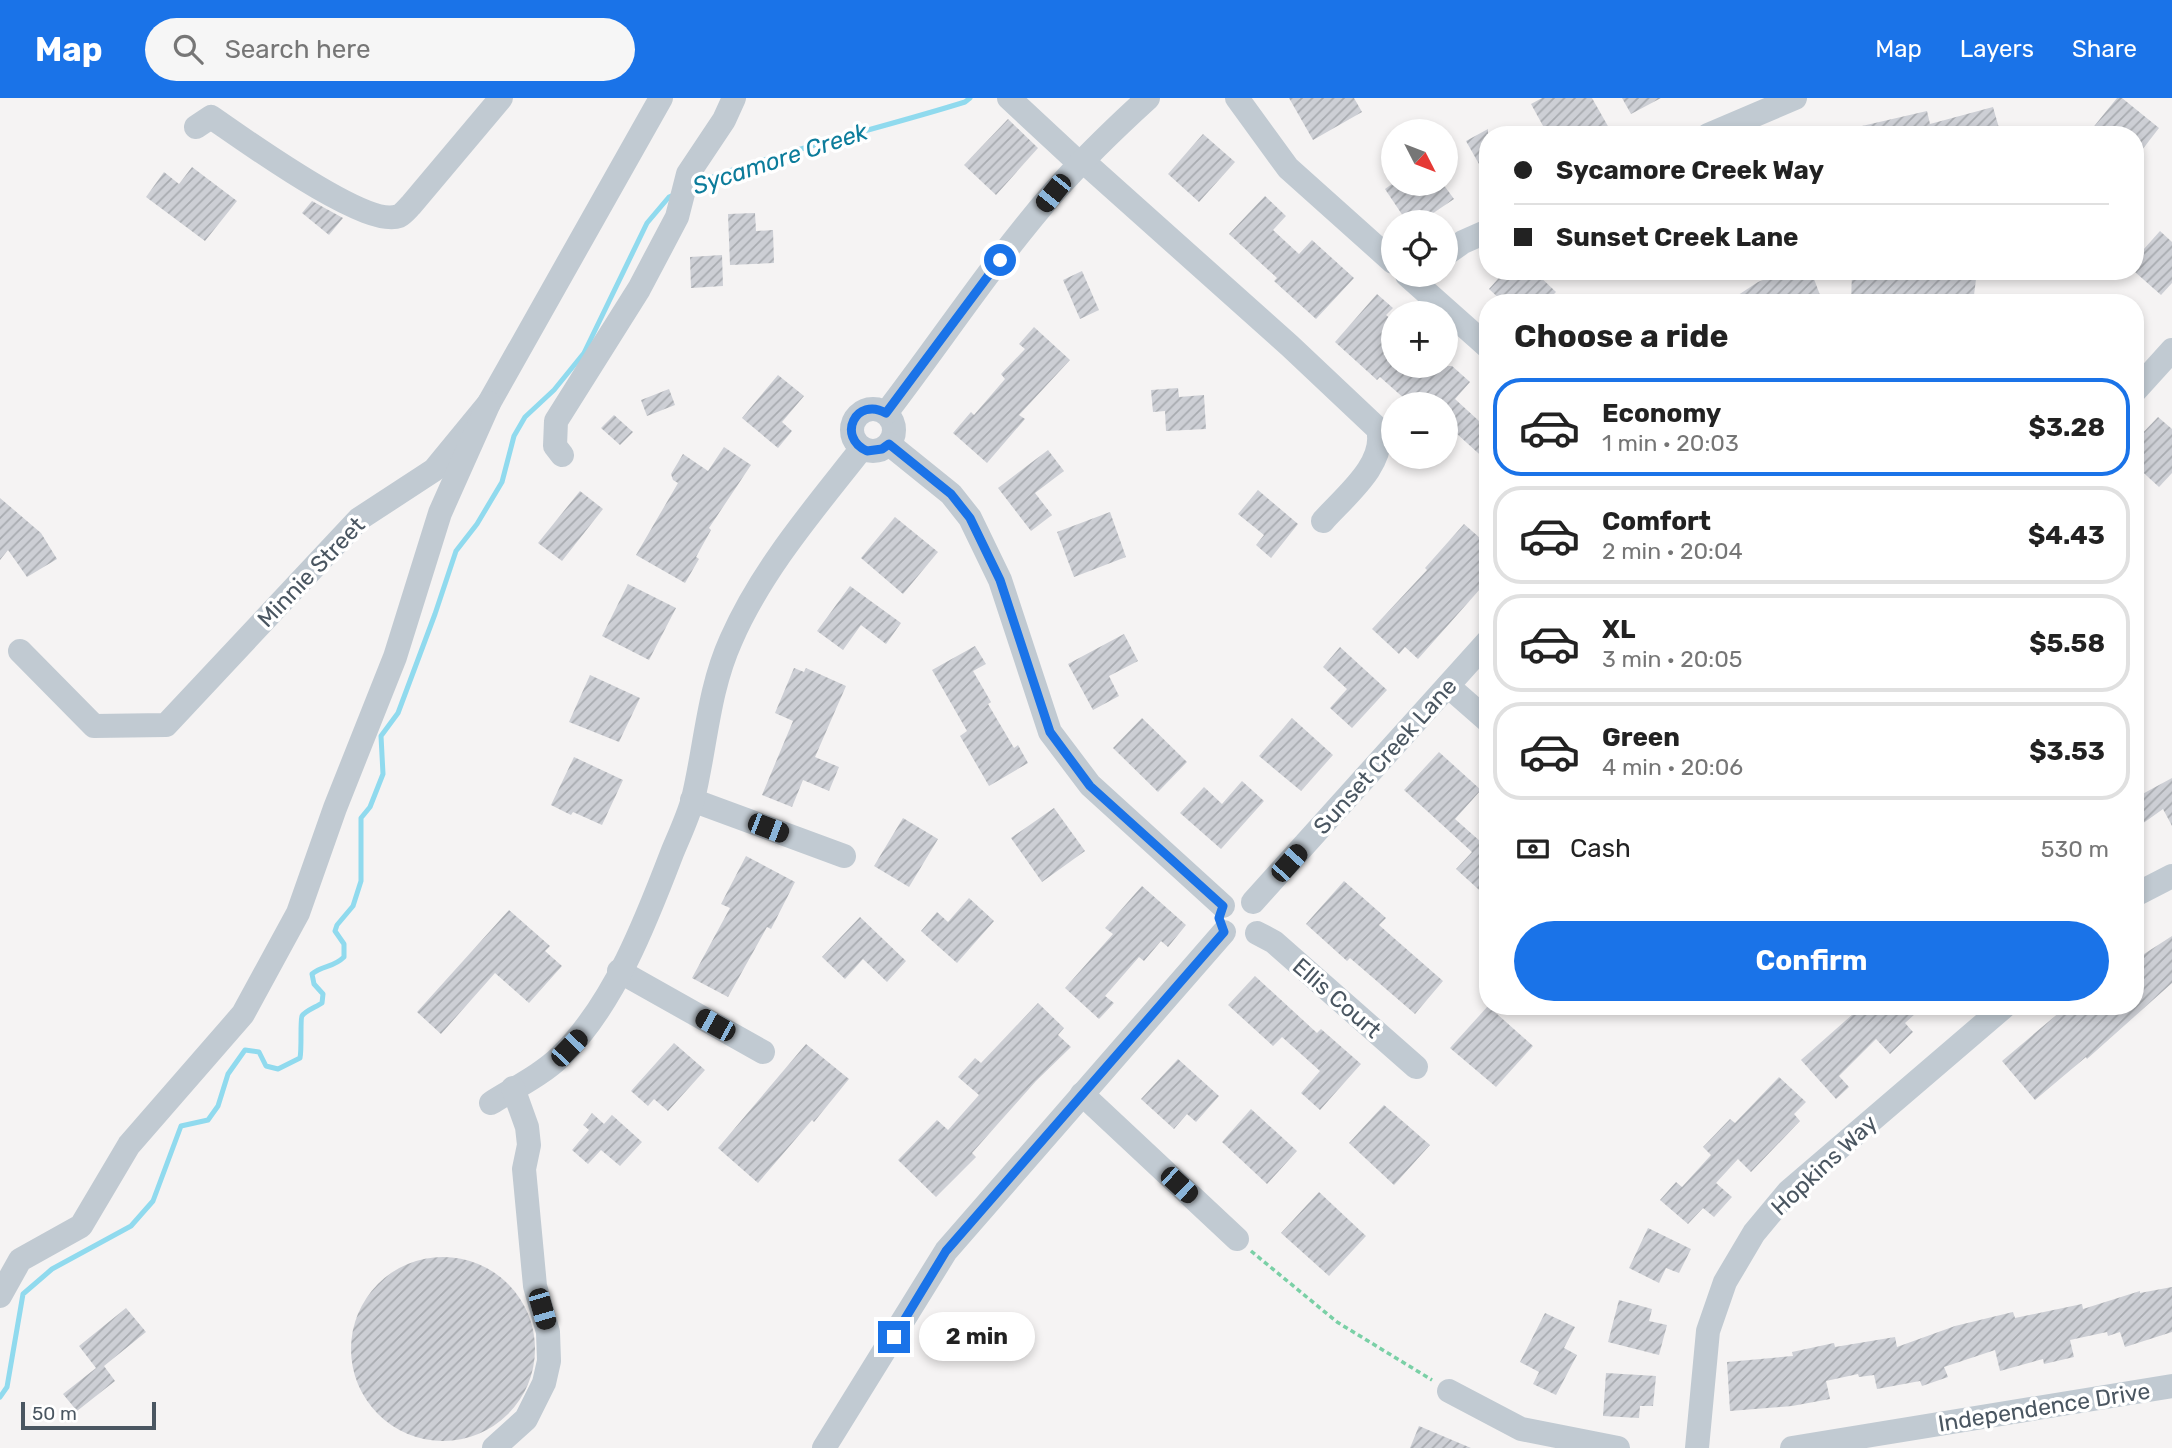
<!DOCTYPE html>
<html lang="en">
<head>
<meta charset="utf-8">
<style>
	:root { --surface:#fff; --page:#f6f6f6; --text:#222; --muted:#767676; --line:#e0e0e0; --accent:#1a73e8 }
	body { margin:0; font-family:Rubik,sans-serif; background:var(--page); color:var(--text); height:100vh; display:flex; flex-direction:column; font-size:26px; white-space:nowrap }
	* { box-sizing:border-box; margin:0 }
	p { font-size:23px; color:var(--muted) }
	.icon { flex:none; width:38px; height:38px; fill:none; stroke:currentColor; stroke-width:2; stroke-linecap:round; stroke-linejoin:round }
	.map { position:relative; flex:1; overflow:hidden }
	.side { position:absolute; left:1479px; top:196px; width:665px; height:721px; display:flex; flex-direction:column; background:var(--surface); border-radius:28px; box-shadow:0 4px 10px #0003 }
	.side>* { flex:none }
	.banner { position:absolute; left:1479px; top:28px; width:665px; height:154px; border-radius:28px; box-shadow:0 4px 10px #0003; display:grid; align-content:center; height:154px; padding:0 35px; background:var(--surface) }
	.needle { width:46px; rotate:132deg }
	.fabs { position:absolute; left:1381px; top:21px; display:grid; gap:14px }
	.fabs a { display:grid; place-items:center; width:77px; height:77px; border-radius:50%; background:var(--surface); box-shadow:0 4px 10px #0003; font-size:35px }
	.scale { position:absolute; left:21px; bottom:18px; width:135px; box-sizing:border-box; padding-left:7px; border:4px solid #4a5661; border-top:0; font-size:19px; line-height:24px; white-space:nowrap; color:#4a5661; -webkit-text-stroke:5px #fff; paint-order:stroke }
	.end { position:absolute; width:32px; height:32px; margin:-16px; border:9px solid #1a73e8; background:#fff; box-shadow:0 0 0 4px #fff }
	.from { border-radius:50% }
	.bubble { position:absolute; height:49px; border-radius:24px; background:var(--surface); box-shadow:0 4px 10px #0003; font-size:23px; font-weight:700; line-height:49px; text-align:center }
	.car { position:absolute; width:21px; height:42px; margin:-21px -10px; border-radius:9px; box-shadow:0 0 5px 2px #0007; background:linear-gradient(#222 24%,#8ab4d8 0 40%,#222 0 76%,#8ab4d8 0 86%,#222 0) }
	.banner b { display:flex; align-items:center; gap:24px; height:66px; font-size:26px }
	.banner b+b { border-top:2px solid var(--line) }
	.banner i { width:18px; height:18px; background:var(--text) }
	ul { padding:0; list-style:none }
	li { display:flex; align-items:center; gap:21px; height:98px; margin:0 14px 10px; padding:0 21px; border:4px solid var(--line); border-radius:28px }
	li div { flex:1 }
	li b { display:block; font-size:26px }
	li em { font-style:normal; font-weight:700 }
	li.active { border-color:var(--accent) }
	li>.icon { width:63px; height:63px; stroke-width:1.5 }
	h2 { padding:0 35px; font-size:32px; line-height:84px }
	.pay { display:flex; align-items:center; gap:18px; height:77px; padding:0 35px; font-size:26px }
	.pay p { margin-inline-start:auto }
	.cta { display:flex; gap:14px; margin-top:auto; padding:14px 35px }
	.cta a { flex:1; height:80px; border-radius:42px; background:var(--accent); color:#fff; font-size:28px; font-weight:700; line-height:80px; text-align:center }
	header { display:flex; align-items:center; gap:42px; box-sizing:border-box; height:98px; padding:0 35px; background:var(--accent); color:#fff }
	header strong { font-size:33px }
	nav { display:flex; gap:38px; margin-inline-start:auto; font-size:24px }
	.search { width:490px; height:63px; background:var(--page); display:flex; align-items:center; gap:18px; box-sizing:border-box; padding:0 24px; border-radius:38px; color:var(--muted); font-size:26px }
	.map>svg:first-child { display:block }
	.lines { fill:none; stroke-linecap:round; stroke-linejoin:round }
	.stream { stroke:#90daee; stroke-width:5 }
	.building { fill:url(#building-hatch) }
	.path { stroke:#7ad0a6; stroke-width:3.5; stroke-dasharray:5 3.5; stroke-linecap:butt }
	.minor { stroke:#c1cad2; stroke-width:24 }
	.route { stroke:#1a73e8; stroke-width:9 }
	.labels { text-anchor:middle; stroke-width:7; stroke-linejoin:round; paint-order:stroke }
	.street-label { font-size:23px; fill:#4a5661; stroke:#fff }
	.water-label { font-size:24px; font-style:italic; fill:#0c7c9b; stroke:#fff }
</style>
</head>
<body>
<header>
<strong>Map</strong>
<div class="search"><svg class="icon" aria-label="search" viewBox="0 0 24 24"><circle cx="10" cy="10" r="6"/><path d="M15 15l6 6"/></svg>Search here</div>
<nav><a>Map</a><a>Layers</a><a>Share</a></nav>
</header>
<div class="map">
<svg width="2172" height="1350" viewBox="0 0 2172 1350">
	<defs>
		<pattern id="building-hatch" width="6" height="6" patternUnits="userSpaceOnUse" patternTransform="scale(1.75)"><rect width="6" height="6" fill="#cdcfd5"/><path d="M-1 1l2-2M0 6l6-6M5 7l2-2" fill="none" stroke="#a8abb0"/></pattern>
	</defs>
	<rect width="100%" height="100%" fill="#f5f3f3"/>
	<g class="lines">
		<g class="stream">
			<path d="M 694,87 C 719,75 745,68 771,60 C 835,40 901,24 965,4 L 970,0"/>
			<path d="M 0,1299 L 7,1289 L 23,1196 L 52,1171 L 131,1128 L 153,1103 L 181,1028 L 208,1022 L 218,1008 L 228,976 L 245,952 L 259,954 L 266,968 L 278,971 L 300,960 C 302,951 300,921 302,918 C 305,913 316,909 322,905 L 323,896 L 314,886 L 312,876 C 323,867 333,870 344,859 L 344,846 L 335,833 L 337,827 L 353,808 L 361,783 L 361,720 L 370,709 L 383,676 L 381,638 L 398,615 L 435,516 L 456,453 L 477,426 L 502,384 L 514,338 L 525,319 L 554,292 L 584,255 L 647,125 L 669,99 L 676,96"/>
		</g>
	</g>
	<g class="building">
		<polygon points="1289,0 1354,0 1362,14 1313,42"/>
		<polygon points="1542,0 1592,0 1609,30 1597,37 1548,37 1531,6"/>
		<polygon points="1622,0 1661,0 1631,16"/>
		<polygon points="2117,0 2122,0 2159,30 2135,61 2135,37 2087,37"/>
		<polygon points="1993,9 2001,37 1850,37 1849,31 1927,13 1930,26"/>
		<polygon points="1008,21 1038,50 996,97 964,67"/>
		<polygon points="1488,31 1488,82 1466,43"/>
		<polygon points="1203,36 1235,64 1199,104 1168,76"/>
		<polygon points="192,69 237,103 205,143 146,99 164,74 179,86"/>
		<polygon points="1392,86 1443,86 1454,101 1420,124 1407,124 1385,91"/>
		<polygon points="1265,98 1286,118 1273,132 1299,156 1312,142 1354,180 1316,221 1274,183 1277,180 1229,136"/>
		<polygon points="312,103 343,120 329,137 302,115"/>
		<polygon points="755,115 756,133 773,132 774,165 730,167 728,116"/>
		<polygon points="2160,133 2172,144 2172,185 2161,197 2135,174 2135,161"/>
		<polygon points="722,157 723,188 691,190 690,159"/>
		<polygon points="1082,173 1099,212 1080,221 1063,182"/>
		<polygon points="1505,173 1534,173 1556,194 1545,205 1504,205 1489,191"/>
		<polygon points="1785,173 1811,173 1823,205 1726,205 1758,184"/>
		<polygon points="1852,173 1977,173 1973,205 1851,205"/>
		<polygon points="1377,196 1393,210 1386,217 1393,223 1393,268 1452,268 1470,284 1455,301 1479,323 1488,313 1488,364 1446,326 1446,306 1422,306 1411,297 1406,302 1380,279 1377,282 1335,244"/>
		<polygon points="1034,229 1070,262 1019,317 1025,321 987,365 953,335 971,314 974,317 1005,281 1001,276 1025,251 1019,246"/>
		<polygon points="778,277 804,298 782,324 792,333 778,350 742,320"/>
		<polygon points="1178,290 1179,299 1204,297 1206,331 1166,333 1165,313 1153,314 1151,292"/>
		<polygon points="669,291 675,307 647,318 641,302"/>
		<polygon points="614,317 633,334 620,347 601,330"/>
		<polygon points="2158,319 2172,331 2172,375 2159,389 2135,367 2135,343"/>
		<polygon points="724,349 751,367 709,430 711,432 696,459 699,461 685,485 636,457 678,385 673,382 671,376 683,356 708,373"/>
		<polygon points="1048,352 1064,373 1035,395 1052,417 1031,433 998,390"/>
		<polygon points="1258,392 1298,426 1271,460 1256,447 1264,437 1238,416"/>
		<polygon points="580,393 603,411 562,463 538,445"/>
		<polygon points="0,400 41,435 57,461 27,479 8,452 0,462"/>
		<polygon points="1110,414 1126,459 1074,479 1057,434"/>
		<polygon points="895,419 938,454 903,496 861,460"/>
		<polygon points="1464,426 1488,447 1488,482 1418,561 1405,549 1399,556 1372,531 1427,472 1425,470"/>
		<polygon points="628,486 676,510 649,562 602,538"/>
		<polygon points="850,488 901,525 886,546 861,527 843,552 817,533"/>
		<polygon points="1124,536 1138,563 1109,578 1119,598 1093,612 1068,566"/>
		<polygon points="975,548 986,566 973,573 991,604 988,606 1014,650 1018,647 1028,665 989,688 960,638 967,633 932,572"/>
		<polygon points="1340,549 1387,592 1352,630 1330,610 1347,591 1323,569"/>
		<polygon points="794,570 804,574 806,570 846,588 815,659 839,669 829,693 803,682 792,709 762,697 793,623 775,615"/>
		<polygon points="590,577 640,600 619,644 569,624"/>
		<polygon points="1142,620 1187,664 1158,694 1113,650"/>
		<polygon points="1292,620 1333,657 1301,693 1259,658"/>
		<polygon points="1439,654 1481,692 1455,721 1481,744 1488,737 1488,800 1456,771 1472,754 1404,692"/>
		<polygon points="574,659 623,682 602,727 573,714 571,717 551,707"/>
		<polygon points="2172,680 2172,728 2163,711 2135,731 2135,700"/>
		<polygon points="1242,683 1264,703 1221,751 1180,715 1204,689 1222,706"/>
		<polygon points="1054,710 1085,753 1042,784 1011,740"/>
		<polygon points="903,720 938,741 909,789 874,768"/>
		<polygon points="746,758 795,784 771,831 767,829 728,899 692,880 730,810 721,806"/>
		<polygon points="1344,783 1386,820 1379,827 1443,883 1415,916 1350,860 1347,863 1306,826"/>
		<polygon points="1142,788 1186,827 1168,849 1161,843 1144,863 1139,859 1105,898 1114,905 1099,921 1065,890 1113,836 1105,830"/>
		<polygon points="969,800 994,823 957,865 921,833 937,814 948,824"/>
		<polygon points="509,812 550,848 545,853 562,868 529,905 495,875 441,936 417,914"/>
		<polygon points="860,819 906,863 887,884 863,861 845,881 822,859"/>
		<polygon points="2172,838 2172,885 2087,961 2086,959 2035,1002 2002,963 2067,908 2081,908 2088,916 2096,908 2135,908 2135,846 2144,856"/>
		<polygon points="1255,878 1317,935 1321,931 1361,966 1320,1012 1301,995 1320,973 1282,939 1273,948 1228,907"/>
		<polygon points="1038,905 1064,930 1058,937 1071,949 1036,983 972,1055 976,1059 936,1099 898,1062 937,1022 948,1032 979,997 958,979 975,960 981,965"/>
		<polygon points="1488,908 1533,948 1496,989 1450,950"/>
		<polygon points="1862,908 1924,908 1905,925 1913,934 1890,956 1876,941 1839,978 1849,989 1836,1001 1801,962"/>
		<polygon points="674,945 705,972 668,1013 654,1001 648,1008 631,993"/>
		<polygon points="806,946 849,981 814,1024 812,1022 758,1085 718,1050"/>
		<polygon points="1178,961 1219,998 1196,1024 1187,1016 1174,1031 1141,1001"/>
		<polygon points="1779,979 1806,1004 1794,1016 1800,1023 1751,1074 1738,1061 1716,1085 1732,1099 1714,1119 1703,1110 1688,1126 1660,1102 1676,1084 1682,1089 1711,1057 1703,1049 1730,1021 1735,1025"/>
		<polygon points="1384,1007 1430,1047 1394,1087 1349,1045"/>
		<polygon points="1251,1011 1297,1053 1267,1086 1222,1044"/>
		<polygon points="592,1015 604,1026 612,1017 642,1044 620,1068 601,1052 588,1066 572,1052 589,1032 583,1027"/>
		<polygon points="1319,1094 1366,1138 1329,1178 1281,1135"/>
		<polygon points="1648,1130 1691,1151 1679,1175 1666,1170 1659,1185 1629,1170"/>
		<circle cx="443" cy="1251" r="92"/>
		<polygon points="2172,1189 2172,1234 2125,1249 2120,1234 2108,1238 2107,1234 2070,1242 2074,1259 2044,1266 2043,1261 2000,1273 1995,1252 1944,1269 1948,1279 1922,1288 1920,1283 1877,1291 1874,1277 1859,1279 1858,1276 1826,1283 1830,1301 1792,1308 1730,1313 1727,1264 1793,1258 1792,1254 1834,1245 1835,1249 1895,1239 1897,1249 1955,1228 2013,1214 2015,1220 2082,1206 2083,1211 2140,1193 2140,1195"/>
		<polygon points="1619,1202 1652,1211 1649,1223 1667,1227 1659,1257 1608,1244"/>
		<polygon points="126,1210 146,1234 104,1268 115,1283 77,1313 63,1296 96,1270 79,1248"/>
		<polygon points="1545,1215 1575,1229 1564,1250 1577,1257 1556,1297 1533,1286 1539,1274 1520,1264"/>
		<polygon points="1606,1275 1656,1278 1653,1308 1640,1308 1639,1320 1603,1318"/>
		<polygon points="1419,1328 1471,1350 1410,1350"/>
	</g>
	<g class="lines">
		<polyline class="path" points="1251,1153 1337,1224 1432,1282"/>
		<g class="minor">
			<polyline points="1009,0 1080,66"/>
			<polyline points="1237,0 1288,70 1393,164"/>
			<path d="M 196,29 L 211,19 C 242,40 366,131 399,118 C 403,116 408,110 411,107 L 501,0"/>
			<polyline points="1708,37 1795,0"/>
			<path d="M 1083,63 L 1290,248 L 1378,331 C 1387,366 1344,399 1323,423"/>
			<polyline points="1446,156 1463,144 1488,133"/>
			<polyline points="1407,177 1488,249"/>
			<polyline points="2135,293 2172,252"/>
			<circle cx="873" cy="332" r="21"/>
			<path d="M 886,315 C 942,242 993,164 1054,94 C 1083,61 1115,30 1148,0"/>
			<polyline points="889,346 951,396 970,420 1000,482 1050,634 1090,687 1223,808"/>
			<polyline points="562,357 555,348 556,323 639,191 677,119 688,76 724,22 734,0"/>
			<polyline points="20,553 94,628 166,627 359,421 434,372 489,305 661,0"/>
			<polyline points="1448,588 1488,623"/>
			<polyline points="692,702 844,758"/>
			<polyline points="2135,797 2172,778"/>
			<polyline points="1253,804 1488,543"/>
			<polyline points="1257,835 1274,844 1416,969"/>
			<polyline points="619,873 763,954"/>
			<polyline points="1082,996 1237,1141"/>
			<path d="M 491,1005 C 513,991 543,976 561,958 C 614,906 646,823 672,755 C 679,738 688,719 693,701 C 706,647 708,593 731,542 C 762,471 815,410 862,350"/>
			<polyline points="0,1198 20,1162 81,1128 129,1047 243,916 298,815 335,710 395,559 440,415 489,305"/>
			<polyline points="1449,1293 1521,1331 1618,1350"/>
			<polyline points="494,1350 526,1321 544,1285 549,1263 548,1234 535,1188 524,1071 529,1047 527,1029 513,990"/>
			<polyline points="824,1350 946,1153 1224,834"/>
			<polyline points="1697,1350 1708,1233 1725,1184 1754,1135 1789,1093 2005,908"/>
			<polyline points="1792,1350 2172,1288"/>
		</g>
	</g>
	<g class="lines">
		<path class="route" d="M 894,1239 L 946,1153 L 1224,834 L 1219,820 L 1223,808 L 1090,688 L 1050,634 L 1000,482 L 970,420 L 951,396 L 889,346 L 882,351 L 867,353 C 836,339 856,298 886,315 L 1000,162"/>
	</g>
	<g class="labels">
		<g class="street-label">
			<text transform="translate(311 474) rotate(-46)" y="8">Minnie Street</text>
			<text transform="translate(1385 658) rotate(-48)" y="8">Sunset Creek Lane</text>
			<text transform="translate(1337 900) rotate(41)" y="8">Ellis Court</text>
			<text transform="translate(1824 1067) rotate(-43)" y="8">Hopkins Way</text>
			<text transform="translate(2044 1309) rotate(-9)" y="8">Independence Drive</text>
		</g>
		<g class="water-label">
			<text transform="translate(780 61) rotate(-18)" y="8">Sycamore Creek</text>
		</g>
	</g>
</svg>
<div class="fabs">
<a><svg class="needle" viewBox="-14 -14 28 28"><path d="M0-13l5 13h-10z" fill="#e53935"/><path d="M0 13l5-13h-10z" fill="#767676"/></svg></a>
<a><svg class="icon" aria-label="locate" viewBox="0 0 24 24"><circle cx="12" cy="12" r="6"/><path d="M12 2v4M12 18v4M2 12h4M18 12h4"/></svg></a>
<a>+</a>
<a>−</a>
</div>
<div class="scale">50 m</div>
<i class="end from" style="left:1000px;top:162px"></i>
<i class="end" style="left:894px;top:1239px"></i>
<div class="bubble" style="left:919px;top:1214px;width:116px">2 min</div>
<i class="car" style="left:1053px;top:95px;rotate:219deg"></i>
<i class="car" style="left:768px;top:730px;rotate:111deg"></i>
<i class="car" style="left:1289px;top:765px;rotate:42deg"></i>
<i class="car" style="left:715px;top:927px;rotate:299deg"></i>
<i class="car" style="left:569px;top:950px;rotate:44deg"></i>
<i class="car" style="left:1179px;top:1087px;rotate:133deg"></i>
<i class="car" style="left:542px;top:1211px;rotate:164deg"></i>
<div class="banner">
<b><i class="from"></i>Sycamore Creek Way</b>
<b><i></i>Sunset Creek Lane</b>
</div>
<section class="side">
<h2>Choose a ride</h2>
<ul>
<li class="active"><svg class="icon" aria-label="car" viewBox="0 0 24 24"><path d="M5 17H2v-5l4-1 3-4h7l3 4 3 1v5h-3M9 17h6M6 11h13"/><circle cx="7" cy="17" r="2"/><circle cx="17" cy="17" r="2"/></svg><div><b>Economy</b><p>1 min · 20:03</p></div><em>$3.28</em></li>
<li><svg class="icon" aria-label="car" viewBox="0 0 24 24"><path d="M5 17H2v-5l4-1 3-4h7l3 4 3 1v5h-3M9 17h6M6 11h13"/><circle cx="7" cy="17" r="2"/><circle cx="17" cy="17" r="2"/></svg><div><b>Comfort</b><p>2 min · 20:04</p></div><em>$4.43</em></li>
<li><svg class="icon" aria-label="car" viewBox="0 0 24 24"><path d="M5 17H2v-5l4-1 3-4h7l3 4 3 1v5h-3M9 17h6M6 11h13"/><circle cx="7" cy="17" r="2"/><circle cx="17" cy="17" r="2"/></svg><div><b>XL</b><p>3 min · 20:05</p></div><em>$5.58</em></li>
<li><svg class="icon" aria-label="car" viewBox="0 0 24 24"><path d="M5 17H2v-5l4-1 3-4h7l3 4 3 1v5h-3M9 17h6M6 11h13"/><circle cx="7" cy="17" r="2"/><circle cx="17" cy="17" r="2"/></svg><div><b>Green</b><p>4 min · 20:06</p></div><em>$3.53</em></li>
</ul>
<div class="pay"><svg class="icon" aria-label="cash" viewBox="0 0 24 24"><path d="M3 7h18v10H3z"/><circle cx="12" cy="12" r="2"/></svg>Cash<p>530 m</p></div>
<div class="cta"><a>Confirm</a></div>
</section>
</div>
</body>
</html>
